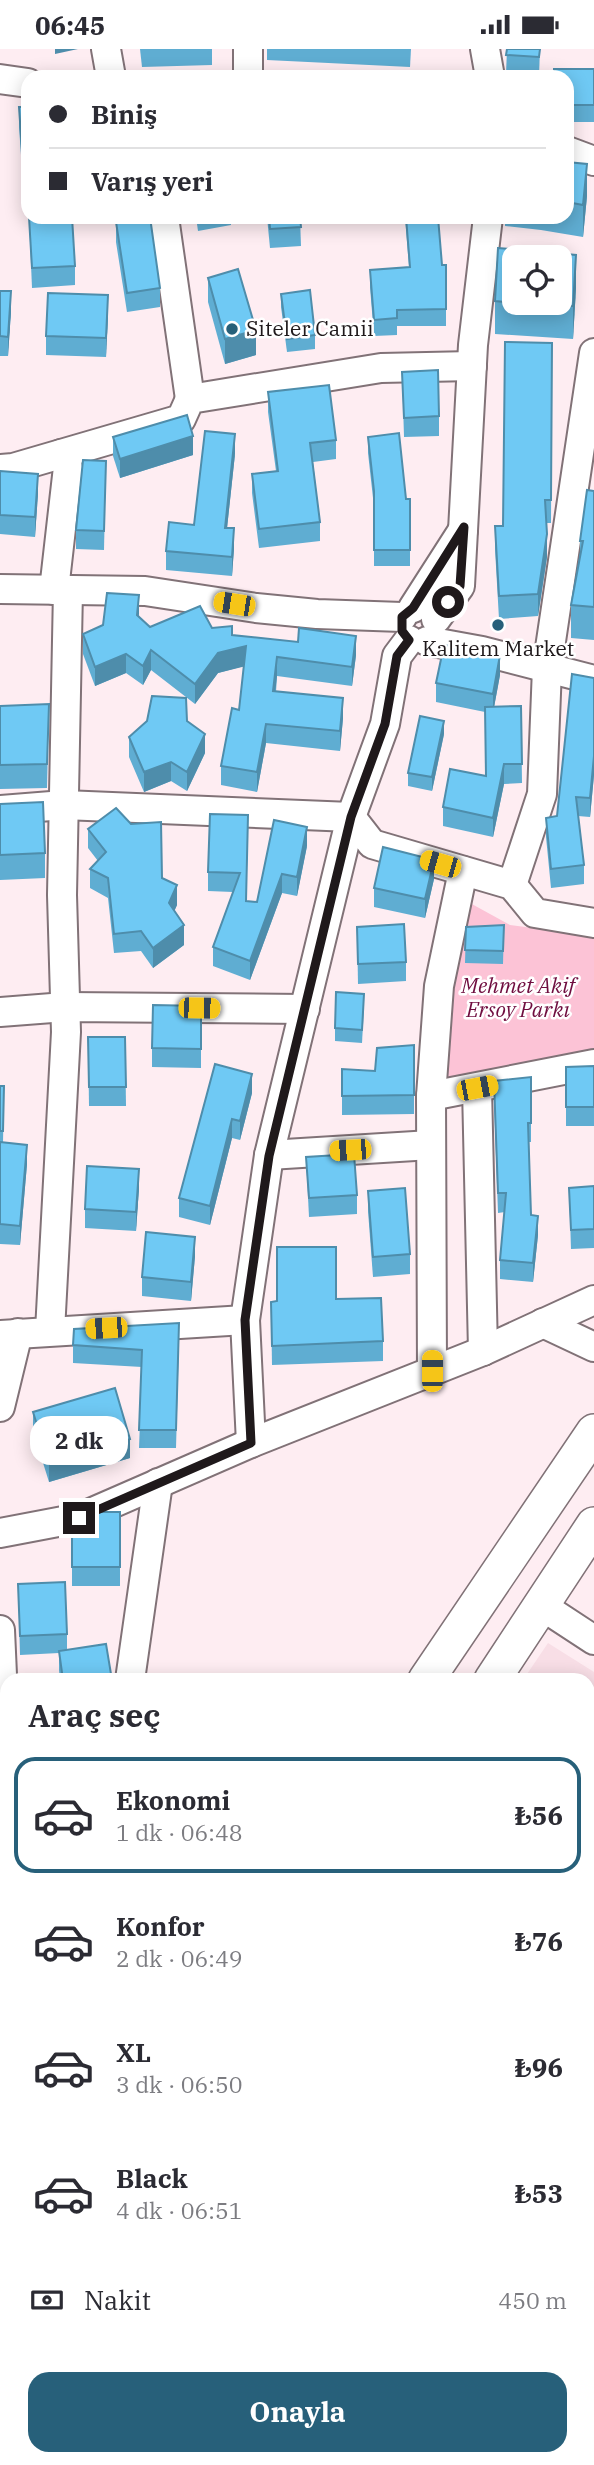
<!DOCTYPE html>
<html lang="tr">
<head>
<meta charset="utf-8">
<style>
	:root { --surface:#fff; --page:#f7f7f7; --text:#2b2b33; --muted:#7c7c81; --line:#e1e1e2; --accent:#27607a }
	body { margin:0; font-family:"IBM Plex Serif",serif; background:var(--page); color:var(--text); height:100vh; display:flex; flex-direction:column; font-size:26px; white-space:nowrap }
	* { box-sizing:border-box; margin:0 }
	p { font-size:23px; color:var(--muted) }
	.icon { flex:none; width:38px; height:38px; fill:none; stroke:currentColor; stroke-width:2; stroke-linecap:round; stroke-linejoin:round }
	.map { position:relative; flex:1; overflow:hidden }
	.side { position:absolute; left:0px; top:1624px; width:595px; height:793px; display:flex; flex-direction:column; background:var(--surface); border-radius:21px 21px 0 0; box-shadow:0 4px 18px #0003 }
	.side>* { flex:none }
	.hud { position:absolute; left:21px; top:21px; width:553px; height:154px; border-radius:21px; box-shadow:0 4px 18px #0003; display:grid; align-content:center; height:154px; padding:0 28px; background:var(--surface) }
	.fabs { position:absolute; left:502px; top:196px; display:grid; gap:14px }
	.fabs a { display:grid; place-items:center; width:70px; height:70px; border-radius:14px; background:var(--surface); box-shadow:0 4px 18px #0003; font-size:35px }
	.end { position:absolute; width:32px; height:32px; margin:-16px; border:9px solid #1f191b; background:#fff; box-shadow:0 0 0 4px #fff }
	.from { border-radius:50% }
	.bubble { position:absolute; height:49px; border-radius:21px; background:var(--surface); box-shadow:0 4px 18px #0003; font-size:23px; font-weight:700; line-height:49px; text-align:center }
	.car { position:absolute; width:21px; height:42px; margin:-21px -10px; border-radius:9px; box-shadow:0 0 5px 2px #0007; background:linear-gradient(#f5c518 24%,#345 0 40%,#f5c518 0 76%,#345 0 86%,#f5c518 0) }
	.hud b { display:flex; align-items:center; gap:24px; height:66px; font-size:26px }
	.hud b+b { border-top:2px solid var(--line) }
	.hud i { width:18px; height:18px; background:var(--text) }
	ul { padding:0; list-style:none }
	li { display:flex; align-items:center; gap:21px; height:116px; margin:0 14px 10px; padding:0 14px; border:4px solid transparent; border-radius:21px }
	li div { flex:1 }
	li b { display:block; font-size:26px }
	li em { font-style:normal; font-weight:700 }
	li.current { border-color:var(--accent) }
	li>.icon { width:63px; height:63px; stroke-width:1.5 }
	h2 { padding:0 28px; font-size:32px; line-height:84px }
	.pay { display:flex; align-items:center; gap:18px; height:77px; padding:0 28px; font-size:26px }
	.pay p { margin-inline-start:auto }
	.cta { display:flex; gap:14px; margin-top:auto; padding:14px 28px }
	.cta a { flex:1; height:80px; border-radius:21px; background:var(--accent); color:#fff; font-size:28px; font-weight:700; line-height:80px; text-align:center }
	.status { display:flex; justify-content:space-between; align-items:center; height:49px; padding:0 35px; background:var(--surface); direction:ltr }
	.status svg { height:19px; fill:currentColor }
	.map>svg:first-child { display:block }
	.built { fill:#f8dee6 }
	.green { fill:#fcc3d6 }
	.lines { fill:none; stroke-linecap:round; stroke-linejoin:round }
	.minor-casing { stroke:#817277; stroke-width:32 }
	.major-casing { stroke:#817277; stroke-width:38 }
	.minor { stroke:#fff; stroke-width:28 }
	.major { stroke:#fff; stroke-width:35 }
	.wall { fill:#5fadd2 }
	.shaded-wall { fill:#4e8dab }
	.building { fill:#6fc9f4; stroke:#4e8dab; stroke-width:2 }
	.route { stroke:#1f191b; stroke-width:9 }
	.poi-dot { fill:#27607a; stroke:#fff; stroke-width:2.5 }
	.labels { text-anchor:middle; stroke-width:5; stroke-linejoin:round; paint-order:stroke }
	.poi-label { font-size:21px; fill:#1f191b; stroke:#fff; text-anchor:start }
	.park-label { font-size:21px; font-style:italic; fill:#6f0d3f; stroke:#fff }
</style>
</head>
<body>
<div class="status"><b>06:45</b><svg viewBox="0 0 49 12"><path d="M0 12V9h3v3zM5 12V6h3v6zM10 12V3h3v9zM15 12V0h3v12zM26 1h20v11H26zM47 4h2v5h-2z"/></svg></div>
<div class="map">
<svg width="594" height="2416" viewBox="0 0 594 2416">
	<rect width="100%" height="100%" fill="#feedf2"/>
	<polygon class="built" points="548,1594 594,1623 594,2416 0,2416 0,2401 7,2391 7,2410 588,2410 588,1631 523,1631"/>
	<polygon class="green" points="470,854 510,876 594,887 594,1007 446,1033 446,936"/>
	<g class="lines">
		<g class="minor-casing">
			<g id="minor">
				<polyline points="106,0 111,28"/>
				<polyline points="485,0 490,28"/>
				<polyline points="248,28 248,0"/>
				<polyline points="0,30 28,34"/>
				<polyline points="567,102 594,112"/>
				<polyline points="164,168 190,350"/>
				<polyline points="0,420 13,419 181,370 190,350 381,319 472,317"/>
				<polyline points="0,540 145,542 256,559 317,565 402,568"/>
				<polyline points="54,541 68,418 61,405"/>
				<polyline points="413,559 463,481"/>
				<polyline points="436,570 460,537 473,296 488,168"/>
				<polyline points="427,592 482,602 594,631"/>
				<polyline points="0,761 64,756 351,768 372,795 512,836 535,864 594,874"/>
				<polyline points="512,836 542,745 547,619 594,304"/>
				<polyline points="0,963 65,958 305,960"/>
				<polyline points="477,1039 483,1302"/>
				<polyline points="431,1047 594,1015"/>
				<polyline points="269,1106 431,1096"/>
				<polyline points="543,1274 594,1298"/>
				<polyline points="50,1282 66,983 62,846 68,541"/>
				<polyline points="0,1286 245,1271"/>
				<polyline points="432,1322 431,1047 439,937 463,822"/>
				<polyline points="0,1358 18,1284"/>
				<polyline points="251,1394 245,1271 269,1106 351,768 385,675 397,607 409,591"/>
				<polyline points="0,1484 79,1469 251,1394 483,1302 594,1251"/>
				<polyline points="542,1557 594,1591"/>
				<polyline points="0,1581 5,1693"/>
				<polyline points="130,1631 158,1434"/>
				<polyline points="0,1862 7,1860"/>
				<polyline points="0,2022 7,2028"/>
				<polyline points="588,2028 594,2022"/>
				<polyline points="201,2410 206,2416"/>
				<polyline points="484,2410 487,2416"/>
				<polyline points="120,2416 125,2410"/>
				<polyline points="304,2416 313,2410"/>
			</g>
		</g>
		<g class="major-casing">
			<g id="major">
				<polyline points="426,1631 594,1383"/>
				<polyline points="492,1631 594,1476"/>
				<polyline points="0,2220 7,2211"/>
				<polyline points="0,2334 7,2324"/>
			</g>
		</g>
		<use href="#minor" class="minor"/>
		<use href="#major" class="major"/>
	</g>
	<g class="wall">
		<polygon points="140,0 212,0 212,16 142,18"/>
		<polygon points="267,0 411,0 410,18 267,11"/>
		<polygon points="507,0 540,0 539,27 506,25"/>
		<polygon points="594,20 594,73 567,73 567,28"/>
		<polygon points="19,58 28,58 28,148 24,148 19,78"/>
		<polygon points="567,113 587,147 583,188 541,181 505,177 505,168 567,168"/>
		<polygon points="29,168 72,168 75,217 75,236 32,239"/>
		<polygon points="196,168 231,168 231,176 198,182"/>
		<polygon points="267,168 300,168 301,197 270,199"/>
		<polygon points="405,168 438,168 442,216 446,216 446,277 397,277 397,286 374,287 370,238 370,221 409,218"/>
		<polygon points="116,173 160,239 160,258 127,263 116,193"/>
		<polygon points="208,229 256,306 225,315 208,253"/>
		<polygon points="576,239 573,290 495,285 495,252"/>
		<polygon points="0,242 11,262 8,307 0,307"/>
		<polygon points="281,245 315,286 315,300 287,303 281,258"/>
		<polygon points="108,265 106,308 46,306 46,287"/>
		<polygon points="552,294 551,474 546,474 547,508 538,567 499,570 495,500 495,477 503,477"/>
		<polygon points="402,323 439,367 439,387 404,388"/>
		<polygon points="268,343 336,391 336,410 313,413 320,473 320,492 259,499 252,444 252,425 276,422 268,363"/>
		<polygon points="113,388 193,406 120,429 113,407"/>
		<polygon points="368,388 406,450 410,450 410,517 374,517 374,458 368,404"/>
		<polygon points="235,405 227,479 234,499 232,527 166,521 166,502 194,476"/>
		<polygon points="106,412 104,501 76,500 76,481"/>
		<polygon points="0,422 38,444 35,488 0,485"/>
		<polygon points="594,442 594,591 571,589 571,556 580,504 580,492"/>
		<polygon points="150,578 212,579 232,586 356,606 352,637 277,627 276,643 343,669 340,702 266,694 257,743 221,736 221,717 239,661 244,617 218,624 195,655 151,621 143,636 126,624 95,637 83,605 83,585"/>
		<polygon points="500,626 494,658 521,657 522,734 504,735 493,788 443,777 443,758 486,727 485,663 436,653 436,634"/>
		<polygon points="594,629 594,726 590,768 578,767 584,816 584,835 551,839 546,788 546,769 557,767"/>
		<polygon points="49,655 47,739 0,740 0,657"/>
		<polygon points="147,672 187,672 205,704 187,742 171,732 144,743 129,708 129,688"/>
		<polygon points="444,685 432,742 408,737 408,724"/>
		<polygon points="0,755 45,804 45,829 0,831"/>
		<polygon points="88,780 162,829 177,856 174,862 184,896 153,919 141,902 114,904 108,849 90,839 90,820 98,812 88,799"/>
		<polygon points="248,785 246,852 257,853 307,797 297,847 282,844 250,931 213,917 213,898 233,843 208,842 208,823"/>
		<polygon points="434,830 425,869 374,858 374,839"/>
		<polygon points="504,876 503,915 465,914 466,878"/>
		<polygon points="357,878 406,913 406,932 358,935"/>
		<polygon points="201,957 201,1019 152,1018 152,999"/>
		<polygon points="364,958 362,994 335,992 335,979"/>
		<polygon points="88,988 125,988 126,1057 89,1057"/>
		<polygon points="414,996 414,1065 342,1066 342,1020 375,1022"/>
		<polygon points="215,1015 252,1044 240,1091 232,1089 210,1176 179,1168 179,1149"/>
		<polygon points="594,1017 594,1077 566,1077 566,1018"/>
		<polygon points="531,1028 531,1093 529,1093 531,1166 538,1186 533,1233 500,1230 500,1211 505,1163 498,1164 494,1052 494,1032"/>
		<polygon points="0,1037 4,1037 3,1094 27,1115 20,1196 0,1195"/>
		<polygon points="306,1108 357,1146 357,1165 309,1168"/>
		<polygon points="594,1137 594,1199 571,1200 569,1139"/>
		<polygon points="139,1139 136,1182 85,1179 85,1160"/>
		<polygon points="368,1142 410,1205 410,1225 373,1228 368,1162"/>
		<polygon points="195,1207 191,1252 142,1247 142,1228"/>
		<polygon points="336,1250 383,1292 383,1312 272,1316 271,1253"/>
		<polygon points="179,1292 176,1399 139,1399 142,1318 73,1314 73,1296"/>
		<polygon points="33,1363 130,1409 49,1433 33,1382"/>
		<polygon points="120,1463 120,1537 72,1537 72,1468"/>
		<polygon points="18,1535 67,1585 67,1601 112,1631 60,1631 59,1621 59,1604 20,1606"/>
		<polygon points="0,1694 5,1727 5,1747 0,1747"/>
		<polygon points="7,1759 7,1818 0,1819 0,1760"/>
		<polygon points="7,1870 7,1960 2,1930 0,1930 0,1871"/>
	</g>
	<g class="shaded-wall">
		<polygon points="55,0 78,0 55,5"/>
		<polygon points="587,115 587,147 583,188 583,156"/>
		<polygon points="576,206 576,239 573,290 573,257"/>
		<polygon points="11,242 11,262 8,307 8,288"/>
		<polygon points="108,246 108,265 106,308 106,289"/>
		<polygon points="256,281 256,306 225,315 225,290"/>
		<polygon points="235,385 235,405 225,498 225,479"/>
		<polygon points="193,387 193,406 120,429 120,410"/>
		<polygon points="38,425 38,444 35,488 35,468"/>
		<polygon points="234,479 234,499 232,527 232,508"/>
		<polygon points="547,485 547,508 538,567 538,545"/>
		<polygon points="139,546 139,565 137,585 137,566"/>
		<polygon points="356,587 356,606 352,637 352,618"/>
		<polygon points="246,597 246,617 218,624 195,655 195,635 218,604"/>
		<polygon points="151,601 151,621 143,636 143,617"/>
		<polygon points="126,605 126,624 95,637 95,618"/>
		<polygon points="500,606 500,626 493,664 493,645"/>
		<polygon points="277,608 277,627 273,662 273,642"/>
		<polygon points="343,649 343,669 340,702 340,682"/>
		<polygon points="444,672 444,685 432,742 432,728"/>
		<polygon points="266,675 266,694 257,743 257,723"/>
		<polygon points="205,685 205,704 187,742 187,723"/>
		<polygon points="594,707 594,726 590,768 590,749"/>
		<polygon points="171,713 171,732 144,743 144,723"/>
		<polygon points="504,715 504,735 493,788 493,769"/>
		<polygon points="307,778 307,797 297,847 297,828"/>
		<polygon points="434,811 434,830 425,869 425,850"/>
		<polygon points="282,825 282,844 250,931 250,912"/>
		<polygon points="177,836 177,856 169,874 169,854"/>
		<polygon points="184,876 184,896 153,919 153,899"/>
		<polygon points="252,1025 252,1044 240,1091 240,1072"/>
		<polygon points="232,1070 232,1089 210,1176 210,1157"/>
		<polygon points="27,1096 27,1115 20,1196 20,1177"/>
		<polygon points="139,1120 139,1139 136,1182 136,1163"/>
		<polygon points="538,1167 538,1186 533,1233 533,1214"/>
		<polygon points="195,1188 195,1207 191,1252 191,1233"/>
		<polygon points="130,1390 130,1409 49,1433 49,1414"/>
		<polygon points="7,2088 7,2107 0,2117 0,2098"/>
	</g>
	<g class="building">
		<polygon points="507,0 540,0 539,8 506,6"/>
		<polygon points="554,20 594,20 594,56 567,56 567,28 554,28"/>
		<polygon points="19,58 28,58 28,128 24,129"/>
		<polygon points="567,113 587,115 583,156 567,153"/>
		<polygon points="29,168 72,168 75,217 32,219"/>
		<polygon points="150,168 160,239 127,244 116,173"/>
		<polygon points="269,168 300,168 301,178 270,180"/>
		<polygon points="406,168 438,168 442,216 446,216 446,260 397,261 397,269 374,271 370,221 410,218"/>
		<polygon points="498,199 576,206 573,257 518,254 560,254 560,208 514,208 514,254 495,252"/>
		<polygon points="238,220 256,281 225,290 208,229"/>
		<polygon points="310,241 315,286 287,290 281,245"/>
		<polygon points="0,242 11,242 8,288 0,287"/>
		<polygon points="48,244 108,246 106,289 46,287"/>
		<polygon points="505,293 552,294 551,451 545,451 547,485 538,545 499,547 495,477 503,477"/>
		<polygon points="438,321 439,367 404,369 402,323"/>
		<polygon points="329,336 336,391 310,394 320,473 259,480 252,425 278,422 268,343"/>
		<polygon points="187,366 193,387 120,410 113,388"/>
		<polygon points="205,382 235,385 225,479 234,479 232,508 166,502 169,473 194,476"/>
		<polygon points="399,384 406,450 410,450 410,501 374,501 374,442 368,388"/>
		<polygon points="83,411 106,412 104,482 76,481"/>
		<polygon points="0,422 38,425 35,468 0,466"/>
		<polygon points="587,441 594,442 594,558 571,556 583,492 580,492"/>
		<polygon points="107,544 139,546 137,566 150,578 200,557 212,579 232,577 232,586 298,593 299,579 356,587 352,618 277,608 273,642 343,649 340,682 266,675 257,723 221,717 232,659 239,661 246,597 218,604 195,635 151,601 143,617 126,605 95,618 83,585 103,576"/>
		<polygon points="444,596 500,606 493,645 436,634"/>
		<polygon points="572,625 594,629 594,707 590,749 576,748 584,816 551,820 546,769 557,767"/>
		<polygon points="152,647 186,649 187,672 205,685 187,723 171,713 144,723 129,688 147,672"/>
		<polygon points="49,655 47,715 0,716 0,657"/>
		<polygon points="521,657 522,715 504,715 493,769 443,758 450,720 486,727 485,658"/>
		<polygon points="420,667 444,672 432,728 408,724"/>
		<polygon points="43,753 45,804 0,806 0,755"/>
		<polygon points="116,759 131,775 161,773 162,829 177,836 169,854 184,876 153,899 141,882 114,885 108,829 90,820 106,803 88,780"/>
		<polygon points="210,765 248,766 246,852 257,853 274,771 307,778 297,828 282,825 250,912 213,898 240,824 208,823"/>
		<polygon points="383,798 434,811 425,850 374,839"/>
		<polygon points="404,875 406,913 358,915 357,878"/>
		<polygon points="504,876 503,902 465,901 466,878"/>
		<polygon points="336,943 364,945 362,981 335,979"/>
		<polygon points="153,956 201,957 201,1000 152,999"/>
		<polygon points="88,988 125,988 126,1038 89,1038"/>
		<polygon points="414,996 414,1046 342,1047 342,1020 375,1022 377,999"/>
		<polygon points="215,1015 252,1025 240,1072 232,1070 210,1157 179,1149"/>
		<polygon points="594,1017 594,1058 566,1058 566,1018"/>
		<polygon points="531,1028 531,1074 528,1074 531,1166 538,1167 533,1214 500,1211 506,1144 498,1144 494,1032"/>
		<polygon points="0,1037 4,1037 3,1082 0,1082"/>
		<polygon points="0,1093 27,1096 20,1177 0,1175"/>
		<polygon points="354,1105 357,1146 309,1149 306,1108"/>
		<polygon points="87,1117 139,1120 136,1163 85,1160"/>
		<polygon points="594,1137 594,1180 571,1181 569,1139"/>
		<polygon points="405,1139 410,1205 373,1208 368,1142"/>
		<polygon points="146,1183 195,1188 191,1233 142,1228"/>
		<polygon points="277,1198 336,1198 336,1250 381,1249 383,1292 272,1297 271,1253 277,1252"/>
		<polygon points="179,1274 176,1381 139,1381 142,1301 73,1296 74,1280"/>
		<polygon points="115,1339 130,1390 49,1414 33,1363"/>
		<polygon points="89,1463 120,1463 120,1518 72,1518 72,1468"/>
		<polygon points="65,1533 67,1585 20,1587 18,1535"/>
		<polygon points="106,1595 112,1631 63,1631 59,1602"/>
		<polygon points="0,1694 5,1727 0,1728"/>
		<polygon points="7,1759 7,1799 0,1800 0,1760"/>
		<polygon points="7,1870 7,1940 2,1911 0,1911 0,1871"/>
		<polygon points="7,2042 7,2088 0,2098 0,2052"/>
		<polygon points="594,2401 594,2416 557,2416 556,2412 563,2410 588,2410 588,2402"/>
	</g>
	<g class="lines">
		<polyline class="route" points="79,1469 251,1394 245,1271 269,1107 351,768 385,675 397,607 409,591 402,582 402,568 413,559 464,478 460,537 448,553"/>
	</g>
	<g class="poi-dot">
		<circle cx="232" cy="280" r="7"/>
		<circle cx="498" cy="576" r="7"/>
	</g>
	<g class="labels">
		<g class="poi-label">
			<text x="246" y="287">Siteler Camii</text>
			<text x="498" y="607" text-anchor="middle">Kalitem Market</text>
		</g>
		<g class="park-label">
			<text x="518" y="944">Mehmet Akif<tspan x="518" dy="24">Ersoy Parkı</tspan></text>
		</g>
	</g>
</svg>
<div class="fabs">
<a><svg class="icon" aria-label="locate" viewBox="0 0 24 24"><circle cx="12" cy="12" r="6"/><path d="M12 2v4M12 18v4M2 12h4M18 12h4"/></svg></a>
</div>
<i class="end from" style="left:448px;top:553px"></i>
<i class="end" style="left:79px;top:1469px"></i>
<div class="bubble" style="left:30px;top:1367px;width:98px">2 dk</div>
<i class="car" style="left:234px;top:555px;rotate:279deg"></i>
<i class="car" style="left:440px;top:815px;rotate:286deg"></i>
<i class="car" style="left:199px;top:959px;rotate:91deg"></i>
<i class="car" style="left:477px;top:1039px;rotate:79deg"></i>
<i class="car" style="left:350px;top:1101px;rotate:267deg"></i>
<i class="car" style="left:106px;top:1279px;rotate:267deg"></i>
<i class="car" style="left:432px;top:1322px;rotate:0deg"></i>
<div class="hud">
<b><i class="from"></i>Biniş</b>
<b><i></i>Varış yeri</b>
</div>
<section class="side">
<h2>Araç seç</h2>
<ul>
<li class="current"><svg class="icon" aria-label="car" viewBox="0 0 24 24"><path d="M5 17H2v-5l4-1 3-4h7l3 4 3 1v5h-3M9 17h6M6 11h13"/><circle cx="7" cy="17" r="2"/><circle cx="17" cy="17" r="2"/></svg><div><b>Ekonomi</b><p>1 dk · 06:48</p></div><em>₺56</em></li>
<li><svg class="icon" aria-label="car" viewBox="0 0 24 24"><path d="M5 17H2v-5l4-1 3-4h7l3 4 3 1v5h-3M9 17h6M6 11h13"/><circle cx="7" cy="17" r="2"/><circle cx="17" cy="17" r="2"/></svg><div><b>Konfor</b><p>2 dk · 06:49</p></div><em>₺76</em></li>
<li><svg class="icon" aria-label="car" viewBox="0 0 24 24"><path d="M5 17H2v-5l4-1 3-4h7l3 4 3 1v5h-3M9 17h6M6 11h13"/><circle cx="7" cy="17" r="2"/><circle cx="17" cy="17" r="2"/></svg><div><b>XL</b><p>3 dk · 06:50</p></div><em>₺96</em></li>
<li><svg class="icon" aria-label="car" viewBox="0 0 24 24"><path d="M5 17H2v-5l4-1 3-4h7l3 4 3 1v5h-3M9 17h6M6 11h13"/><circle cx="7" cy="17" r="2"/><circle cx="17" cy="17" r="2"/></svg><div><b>Black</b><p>4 dk · 06:51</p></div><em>₺53</em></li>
</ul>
<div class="pay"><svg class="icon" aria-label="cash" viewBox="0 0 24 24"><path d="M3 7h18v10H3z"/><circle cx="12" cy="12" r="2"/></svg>Nakit<p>450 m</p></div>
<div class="cta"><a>Onayla</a></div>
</section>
</div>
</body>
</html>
